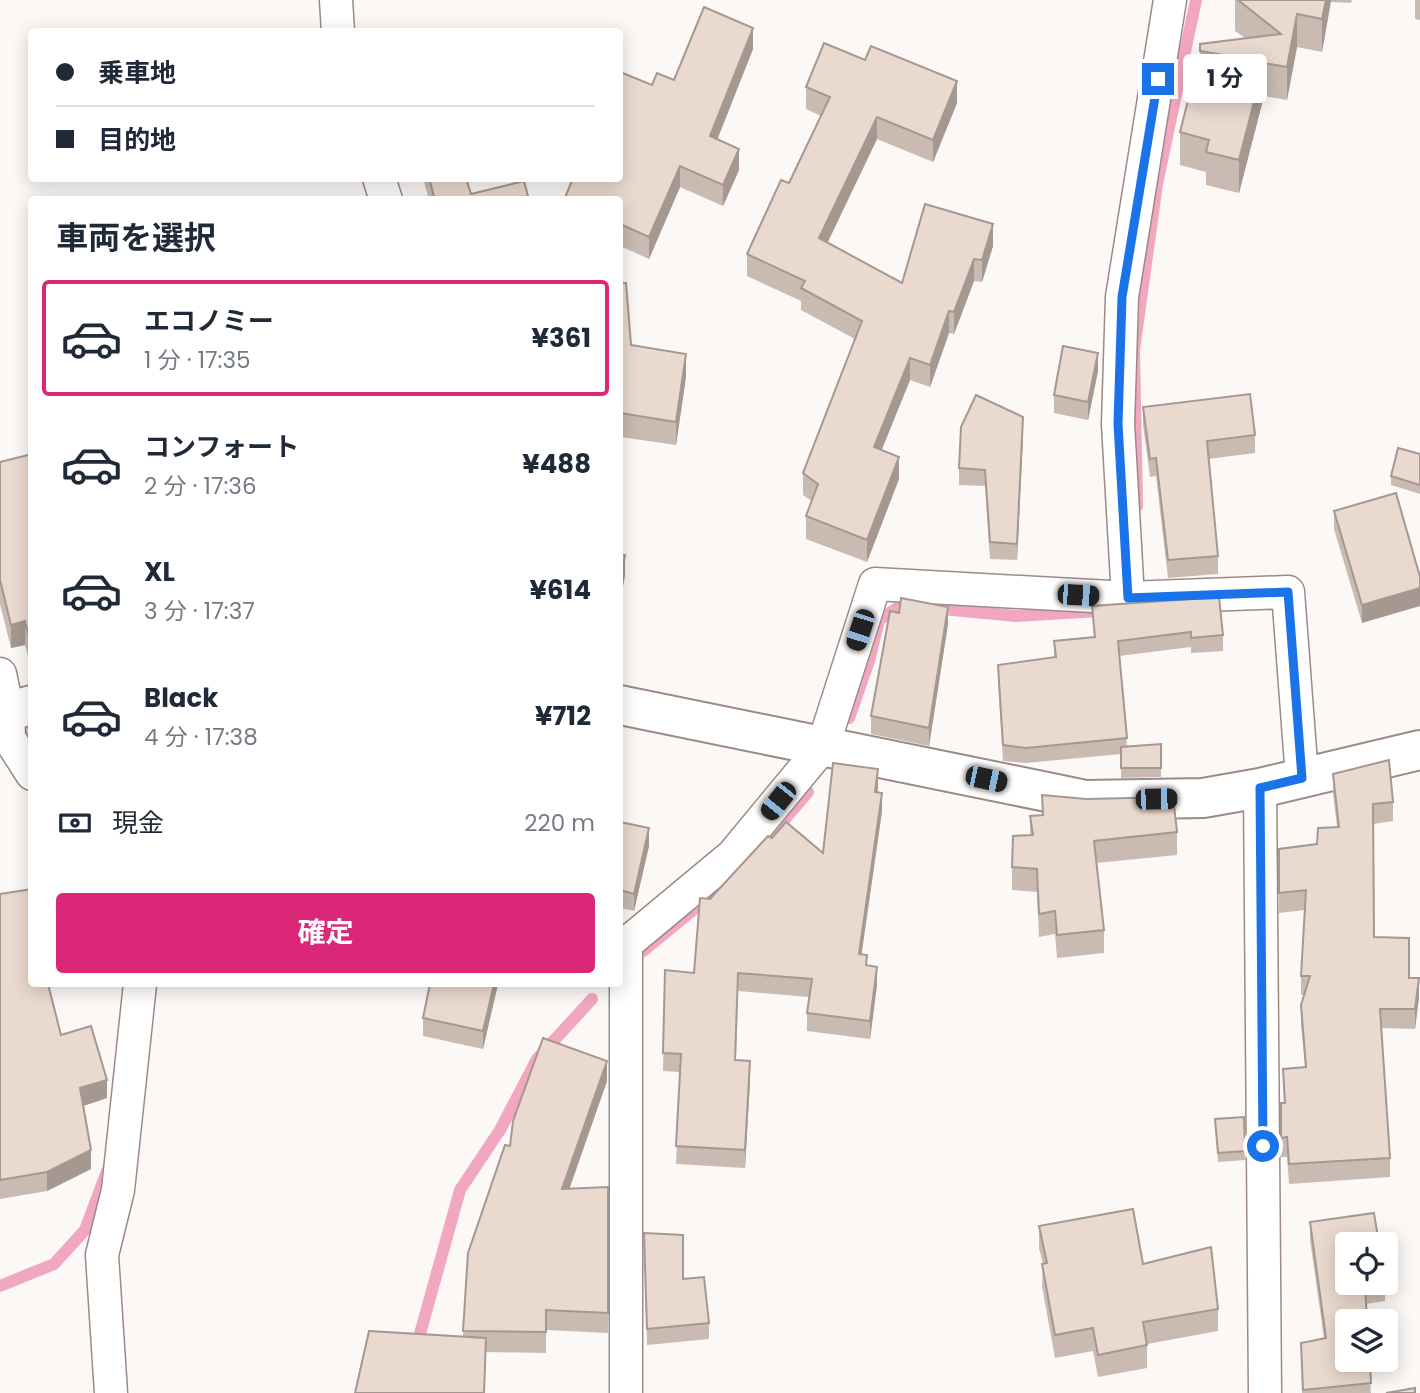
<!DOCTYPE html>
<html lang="ja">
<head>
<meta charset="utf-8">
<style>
	:root { --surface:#fff; --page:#f6f6f7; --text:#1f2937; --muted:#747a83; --line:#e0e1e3; --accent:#db2777 }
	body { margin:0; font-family:Poppins,"Noto Sans JP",sans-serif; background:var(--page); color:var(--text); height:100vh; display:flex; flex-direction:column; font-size:26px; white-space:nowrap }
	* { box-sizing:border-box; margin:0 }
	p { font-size:23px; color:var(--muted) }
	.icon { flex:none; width:38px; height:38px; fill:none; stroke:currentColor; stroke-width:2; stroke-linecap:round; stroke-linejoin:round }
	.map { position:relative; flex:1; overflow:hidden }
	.sheet { position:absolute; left:28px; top:196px; width:595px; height:791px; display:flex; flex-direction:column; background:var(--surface); border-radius:7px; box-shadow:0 4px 18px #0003 }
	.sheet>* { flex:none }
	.guide { position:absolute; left:28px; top:28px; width:595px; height:154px; border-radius:7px; box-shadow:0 4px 18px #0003; display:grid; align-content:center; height:154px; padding:0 28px; background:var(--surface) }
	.buttons { position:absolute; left:1335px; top:1232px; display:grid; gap:14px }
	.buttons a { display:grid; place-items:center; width:63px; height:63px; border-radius:7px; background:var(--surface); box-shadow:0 4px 18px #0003; font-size:35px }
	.end { position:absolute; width:32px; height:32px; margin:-16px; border:9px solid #1a73e8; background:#fff; box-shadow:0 0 0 4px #fff }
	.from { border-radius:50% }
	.bubble { position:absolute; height:49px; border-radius:7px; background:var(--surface); box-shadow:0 4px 18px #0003; font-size:23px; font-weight:700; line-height:49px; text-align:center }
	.car { position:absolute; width:21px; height:42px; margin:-21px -10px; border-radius:9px; box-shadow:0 0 5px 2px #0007; background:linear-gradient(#222 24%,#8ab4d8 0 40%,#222 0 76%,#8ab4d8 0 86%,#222 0) }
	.guide b { display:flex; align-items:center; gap:24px; height:66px; font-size:26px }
	.guide b+b { border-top:2px solid var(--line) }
	.guide i { width:18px; height:18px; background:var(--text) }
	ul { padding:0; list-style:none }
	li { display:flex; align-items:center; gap:21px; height:116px; margin:0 14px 10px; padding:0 14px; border:4px solid transparent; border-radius:7px }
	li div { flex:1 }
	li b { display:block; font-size:26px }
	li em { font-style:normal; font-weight:700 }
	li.active { border-color:var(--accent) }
	li>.icon { width:63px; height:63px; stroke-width:1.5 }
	h2 { padding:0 28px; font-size:32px; line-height:84px }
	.pay { display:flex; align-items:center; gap:18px; height:77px; padding:0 28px; font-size:26px }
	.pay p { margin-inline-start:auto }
	.action { display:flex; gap:14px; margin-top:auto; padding:14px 28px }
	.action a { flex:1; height:80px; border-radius:7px; background:var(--accent); color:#fff; font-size:28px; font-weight:700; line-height:80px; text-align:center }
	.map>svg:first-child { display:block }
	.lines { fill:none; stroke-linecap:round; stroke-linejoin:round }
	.stream { stroke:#f1a7c0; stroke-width:12 }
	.street-casing { stroke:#9d8a84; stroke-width:35 }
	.secondary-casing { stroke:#9d8a84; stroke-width:42 }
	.street { stroke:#fff; stroke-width:32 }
	.secondary { stroke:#fff; stroke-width:38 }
	.wall { fill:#c9bbb1 }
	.shaded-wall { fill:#a49890 }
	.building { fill:#ead9ce; stroke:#a49890; stroke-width:2 }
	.route { stroke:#1a73e8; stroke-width:9 }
</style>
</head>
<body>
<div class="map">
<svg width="1420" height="1393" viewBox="0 0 1420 1393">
	<rect width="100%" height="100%" fill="#fcf8f6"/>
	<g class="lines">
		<g class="stream">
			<polyline points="1137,506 1134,350 1157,184 1196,0"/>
			<polyline points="932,608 1016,616 1099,611"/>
			<polyline points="849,718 869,661 879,620 902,605 914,606"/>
			<polyline points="28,729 32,737"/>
			<polyline points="759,849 808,792"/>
			<polyline points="643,951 732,878"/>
			<polyline points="0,1286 54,1264 85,1230 107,1171"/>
			<polyline points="416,1348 460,1190 500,1130 537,1059 592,999"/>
		</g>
		<g class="street-casing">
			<g id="street">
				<polyline points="336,0 338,32"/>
				<polyline points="379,178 386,200"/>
				<polyline points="1128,598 1288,592 1302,777"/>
				<polyline points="0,674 8,711 9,738 32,774"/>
				<polyline points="1260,788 1265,1393"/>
				<polyline points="111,1393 102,1255 118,1190 140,984"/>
				<polyline points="626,1393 626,944 733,855 823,746 875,584 1128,598 1118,424 1122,297 1170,0"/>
			</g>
		</g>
		<g class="secondary-casing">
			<g id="secondary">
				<polyline points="620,705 1086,800 1203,798 1260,788 1420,750"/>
				<polyline points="0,713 32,705"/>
			</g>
		</g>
		<use href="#street" class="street"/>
		<use href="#secondary" class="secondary"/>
	</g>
	<g class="wall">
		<polygon points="1235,0 1352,0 1351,3 1331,2 1322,52 1297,47 1287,100 1264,96 1239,193 1206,185 1206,172 1180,165 1180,132 1200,62 1200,44 1245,38 1235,31"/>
		<polygon points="1415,0 1420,0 1420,20 1415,19"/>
		<polygon points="753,49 717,139 739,170 723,206 680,187 649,259 620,246 620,200 652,85 674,80"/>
		<polygon points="806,87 957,103 933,162 877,139 828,242 902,283 993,246 982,282 974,281 954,334 949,333 930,387 910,380 881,450 899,479 867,562 806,539 806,516 812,501 803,495 803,473 855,339 801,310 801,301 747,276 747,254 789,183 821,116 806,109"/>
		<polygon points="423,178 466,178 471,194 529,200 429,200"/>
		<polygon points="620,283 631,345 686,377 676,445 620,437"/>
		<polygon points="1098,371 1088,420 1054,413 1054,395"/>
		<polygon points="1143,407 1255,435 1255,453 1208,459 1218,556 1218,574 1168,578 1156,476 1150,477 1143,425"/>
		<polygon points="1023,434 1017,560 990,559 985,486 959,485 959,468"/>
		<polygon points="32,454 32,672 25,645 11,648 0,604 0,462"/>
		<polygon points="1420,454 1420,494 1391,485 1391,476"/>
		<polygon points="1396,493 1362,623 1334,529 1334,511"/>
		<polygon points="1092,606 1223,635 1223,651 1191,653 1191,647 1119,656 1127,746 1161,744 1161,777 1121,778 1121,754 1026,763 1003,761 998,681 998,665 1054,657 1054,641 1094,637"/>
		<polygon points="899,613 948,624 929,746 871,734 871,716"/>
		<polygon points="1333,774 1393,802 1393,821 1373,824 1374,937 1409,978 1419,997 1415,1029 1381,1028 1390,1158 1390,1177 1289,1184 1287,1157 1281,1157 1281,1103 1284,1103 1283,1069 1305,1067 1301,1024 1301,1005 1304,995 1301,995 1301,976 1305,910 1279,913 1279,849 1317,844 1337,827 1333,793"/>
		<polygon points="878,787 877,792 882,811 861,955 877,985 870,1039 807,1031 807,1013 809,997 738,991 736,1060 750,1079 745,1168 676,1164 680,1072 663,1071 665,970 694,973 710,899 772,838 823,853"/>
		<polygon points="1042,795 1177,832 1177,855 1096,863 1104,930 1104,953 1057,958 1055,934 1039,937 1037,892 1012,890 1012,867 1030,835 1030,816 1042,815"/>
		<polygon points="620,822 649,846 634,911 620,908"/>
		<polygon points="0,894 32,984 61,1035 107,1098 83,1106 91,1169 47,1191 0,1199"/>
		<polygon points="430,984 504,984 503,985 498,984 483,1049 423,1036 423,1018"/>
		<polygon points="607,1081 569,1189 608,1187 608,1333 546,1330 546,1353 486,1352 463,1337 468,1253"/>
		<polygon points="1244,1117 1245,1160 1218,1162 1215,1119"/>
		<polygon points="1310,1222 1385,1283 1385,1301 1366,1304 1371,1393 1302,1393 1301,1343 1324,1338 1310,1240"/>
		<polygon points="1039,1226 1143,1264 1218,1309 1218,1331 1147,1344 1147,1368 1098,1377 1093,1351 1055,1358 1042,1286 1043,1264 1039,1248"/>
		<polygon points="644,1249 683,1279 709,1323 709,1339 647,1345"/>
	</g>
	<g class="shaded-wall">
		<polygon points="1326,0 1331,0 1322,52 1322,19"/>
		<polygon points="1297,14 1297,47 1287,100 1287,67"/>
		<polygon points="753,28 753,49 710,158 710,136"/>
		<polygon points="1264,63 1264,96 1239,193 1239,160"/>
		<polygon points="957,81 957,103 933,162 933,140"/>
		<polygon points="877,117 877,139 819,260 819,238"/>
		<polygon points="739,149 739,170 723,206 723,185"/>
		<polygon points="680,166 680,187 649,259 649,237"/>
		<polygon points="993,224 993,246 982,282 982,260"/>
		<polygon points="974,259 974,281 954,334 954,312"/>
		<polygon points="949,311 949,333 930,387 930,365"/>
		<polygon points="1098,353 1098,371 1088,420 1088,402"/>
		<polygon points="686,354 686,377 676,445 676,422"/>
		<polygon points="910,358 910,380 874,469 874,447"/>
		<polygon points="1023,417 1023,434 1017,560 1017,544"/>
		<polygon points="899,457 899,479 867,562 867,540"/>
		<polygon points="625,555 625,576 620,603 620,582"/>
		<polygon points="1420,588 1420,606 1362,623 1362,605"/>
		<polygon points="948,607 948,624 929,746 929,728"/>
		<polygon points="25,621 25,645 11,648 11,625"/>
		<polygon points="878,769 878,787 875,810 875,792"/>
		<polygon points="882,793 882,811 859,972 859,954"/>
		<polygon points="649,828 649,846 634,911 634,894"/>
		<polygon points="877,967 877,985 870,1039 870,1021"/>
		<polygon points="1419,978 1419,997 1415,1029 1415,1009"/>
		<polygon points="494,984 498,984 483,1049 483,1031"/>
		<polygon points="607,1061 607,1081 562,1210 562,1189"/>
		<polygon points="750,1061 750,1079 745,1168 745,1150"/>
		<polygon points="107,1080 107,1098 80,1107 80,1088"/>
		<polygon points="91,1150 91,1169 47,1191 47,1172"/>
	</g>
	<g class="building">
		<polygon points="1238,0 1326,0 1322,19 1297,14 1287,67 1264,63 1239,160 1206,152 1209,140 1180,132 1198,61 1222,67 1224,55 1200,51 1200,44 1281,34"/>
		<polygon points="704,7 753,28 710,136 739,149 723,185 680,166 649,237 620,224 620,200 564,200 573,178 620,178 620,72 652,85 657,73 674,80"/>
		<polygon points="824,43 865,60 871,46 957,81 933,140 877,117 819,238 902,283 925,204 993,224 982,260 974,259 954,312 949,311 930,365 910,358 874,447 899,457 867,540 806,516 818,484 803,473 862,321 801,288 805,281 747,254 781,180 789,183 830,97 806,87"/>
		<polygon points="429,178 466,178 471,194 524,181 529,200 435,200"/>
		<polygon points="620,283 626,283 631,345 686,354 676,422 620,413"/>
		<polygon points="1063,346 1098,353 1088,402 1054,395"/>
		<polygon points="1250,394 1255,435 1207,441 1218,556 1168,560 1156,458 1150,459 1143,407"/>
		<polygon points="976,395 1023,417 1017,544 990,542 985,470 959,468 961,427"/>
		<polygon points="1398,448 1420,454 1420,485 1391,476"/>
		<polygon points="32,454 32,648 25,621 11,625 0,580 0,462"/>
		<polygon points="1396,493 1420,577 1420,588 1362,605 1334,511"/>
		<polygon points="625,555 620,582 620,556"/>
		<polygon points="1219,597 1223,635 1191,638 1191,632 1118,641 1127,738 1026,748 1003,745 998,665 1056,657 1054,641 1095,637 1092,606"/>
		<polygon points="901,598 948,607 929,728 871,716 890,611 899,613"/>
		<polygon points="1161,744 1161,768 1121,768 1121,747"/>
		<polygon points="1389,760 1393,802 1373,804 1374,937 1409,938 1409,978 1419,978 1415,1009 1380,1009 1390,1158 1289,1164 1287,1137 1281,1138 1281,1103 1285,1103 1283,1069 1306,1067 1301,1005 1310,976 1301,976 1306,890 1279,893 1279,849 1317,844 1318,828 1339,827 1333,774"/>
		<polygon points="833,763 878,769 875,792 882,793 859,954 867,955 866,965 877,967 870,1021 807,1013 812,979 738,973 735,1060 750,1061 745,1150 676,1146 681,1054 663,1053 665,970 694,973 700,898 710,899 768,836 772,838 786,822 823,853"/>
		<polygon points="1042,795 1086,799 1173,797 1177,832 1094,841 1104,930 1057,935 1055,911 1039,914 1037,869 1012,867 1013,836 1033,835 1030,816 1043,815"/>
		<polygon points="620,822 649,828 634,894 620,890"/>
		<polygon points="32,889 32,984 48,984 61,1035 91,1026 107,1080 80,1088 91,1150 47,1172 0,1180 0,894"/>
		<polygon points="430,984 494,984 483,1031 423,1018"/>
		<polygon points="543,1038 607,1061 562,1189 608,1187 608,1313 546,1310 546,1332 463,1331 468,1253 505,1145 510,1146 513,1121"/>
		<polygon points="1244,1117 1245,1151 1218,1153 1215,1119"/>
		<polygon points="1133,1209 1143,1264 1211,1247 1218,1309 1143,1322 1147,1345 1098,1355 1093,1328 1055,1335 1042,1264 1047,1263 1039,1226"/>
		<polygon points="1374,1213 1379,1244 1348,1244 1348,1283 1385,1283 1365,1286 1367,1321 1348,1321 1348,1360 1370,1360 1371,1383 1303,1390 1301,1343 1326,1338 1310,1222"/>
		<polygon points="644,1233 683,1235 683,1279 704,1277 709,1323 647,1329"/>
		<polygon points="369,1331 486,1338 484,1393 355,1393"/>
		<polygon points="1415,1388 1415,1393 1386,1393"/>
	</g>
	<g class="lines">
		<polyline class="route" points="1158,79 1122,297 1118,424 1128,598 1288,592 1302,778 1260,788 1263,1146"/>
	</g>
</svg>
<div class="buttons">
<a><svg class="icon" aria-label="locate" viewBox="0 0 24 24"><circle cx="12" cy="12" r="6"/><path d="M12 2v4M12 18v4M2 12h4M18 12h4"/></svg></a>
<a><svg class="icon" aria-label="layers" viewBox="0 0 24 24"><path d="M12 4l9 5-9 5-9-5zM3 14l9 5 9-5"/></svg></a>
</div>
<i class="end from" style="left:1263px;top:1146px"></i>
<i class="end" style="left:1158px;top:79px"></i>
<div class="bubble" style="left:1183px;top:54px;width:84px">1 分</div>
<i class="car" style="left:1078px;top:595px;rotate:93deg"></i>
<i class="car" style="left:860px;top:630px;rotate:198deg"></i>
<i class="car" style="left:986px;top:779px;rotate:102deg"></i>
<i class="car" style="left:1156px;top:799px;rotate:89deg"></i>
<i class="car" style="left:778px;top:801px;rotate:219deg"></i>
<div class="guide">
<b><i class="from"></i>乗車地</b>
<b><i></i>目的地</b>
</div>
<section class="sheet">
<h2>車両を選択</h2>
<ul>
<li class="active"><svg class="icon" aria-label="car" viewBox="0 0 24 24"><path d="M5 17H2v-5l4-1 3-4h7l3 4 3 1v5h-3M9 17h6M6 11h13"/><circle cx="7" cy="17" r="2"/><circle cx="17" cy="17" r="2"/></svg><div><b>エコノミー</b><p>1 分 · 17:35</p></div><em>¥361</em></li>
<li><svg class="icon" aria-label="car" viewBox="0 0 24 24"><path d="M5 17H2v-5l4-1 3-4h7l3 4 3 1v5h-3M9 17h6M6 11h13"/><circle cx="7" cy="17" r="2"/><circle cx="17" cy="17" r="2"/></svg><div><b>コンフォート</b><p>2 分 · 17:36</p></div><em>¥488</em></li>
<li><svg class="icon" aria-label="car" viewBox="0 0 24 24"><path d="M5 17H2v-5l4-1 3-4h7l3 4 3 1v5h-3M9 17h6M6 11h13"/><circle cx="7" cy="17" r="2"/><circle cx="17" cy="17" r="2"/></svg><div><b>XL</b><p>3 分 · 17:37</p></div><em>¥614</em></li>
<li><svg class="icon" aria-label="car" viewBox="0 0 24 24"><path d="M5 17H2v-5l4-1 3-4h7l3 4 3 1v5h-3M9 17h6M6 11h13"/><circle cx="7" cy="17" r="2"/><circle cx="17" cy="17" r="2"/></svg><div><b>Black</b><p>4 分 · 17:38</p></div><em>¥712</em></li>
</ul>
<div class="pay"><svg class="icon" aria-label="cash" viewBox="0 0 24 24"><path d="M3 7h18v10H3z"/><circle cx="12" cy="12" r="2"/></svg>現金<p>220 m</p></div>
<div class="action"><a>確定</a></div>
</section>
</div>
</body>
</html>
